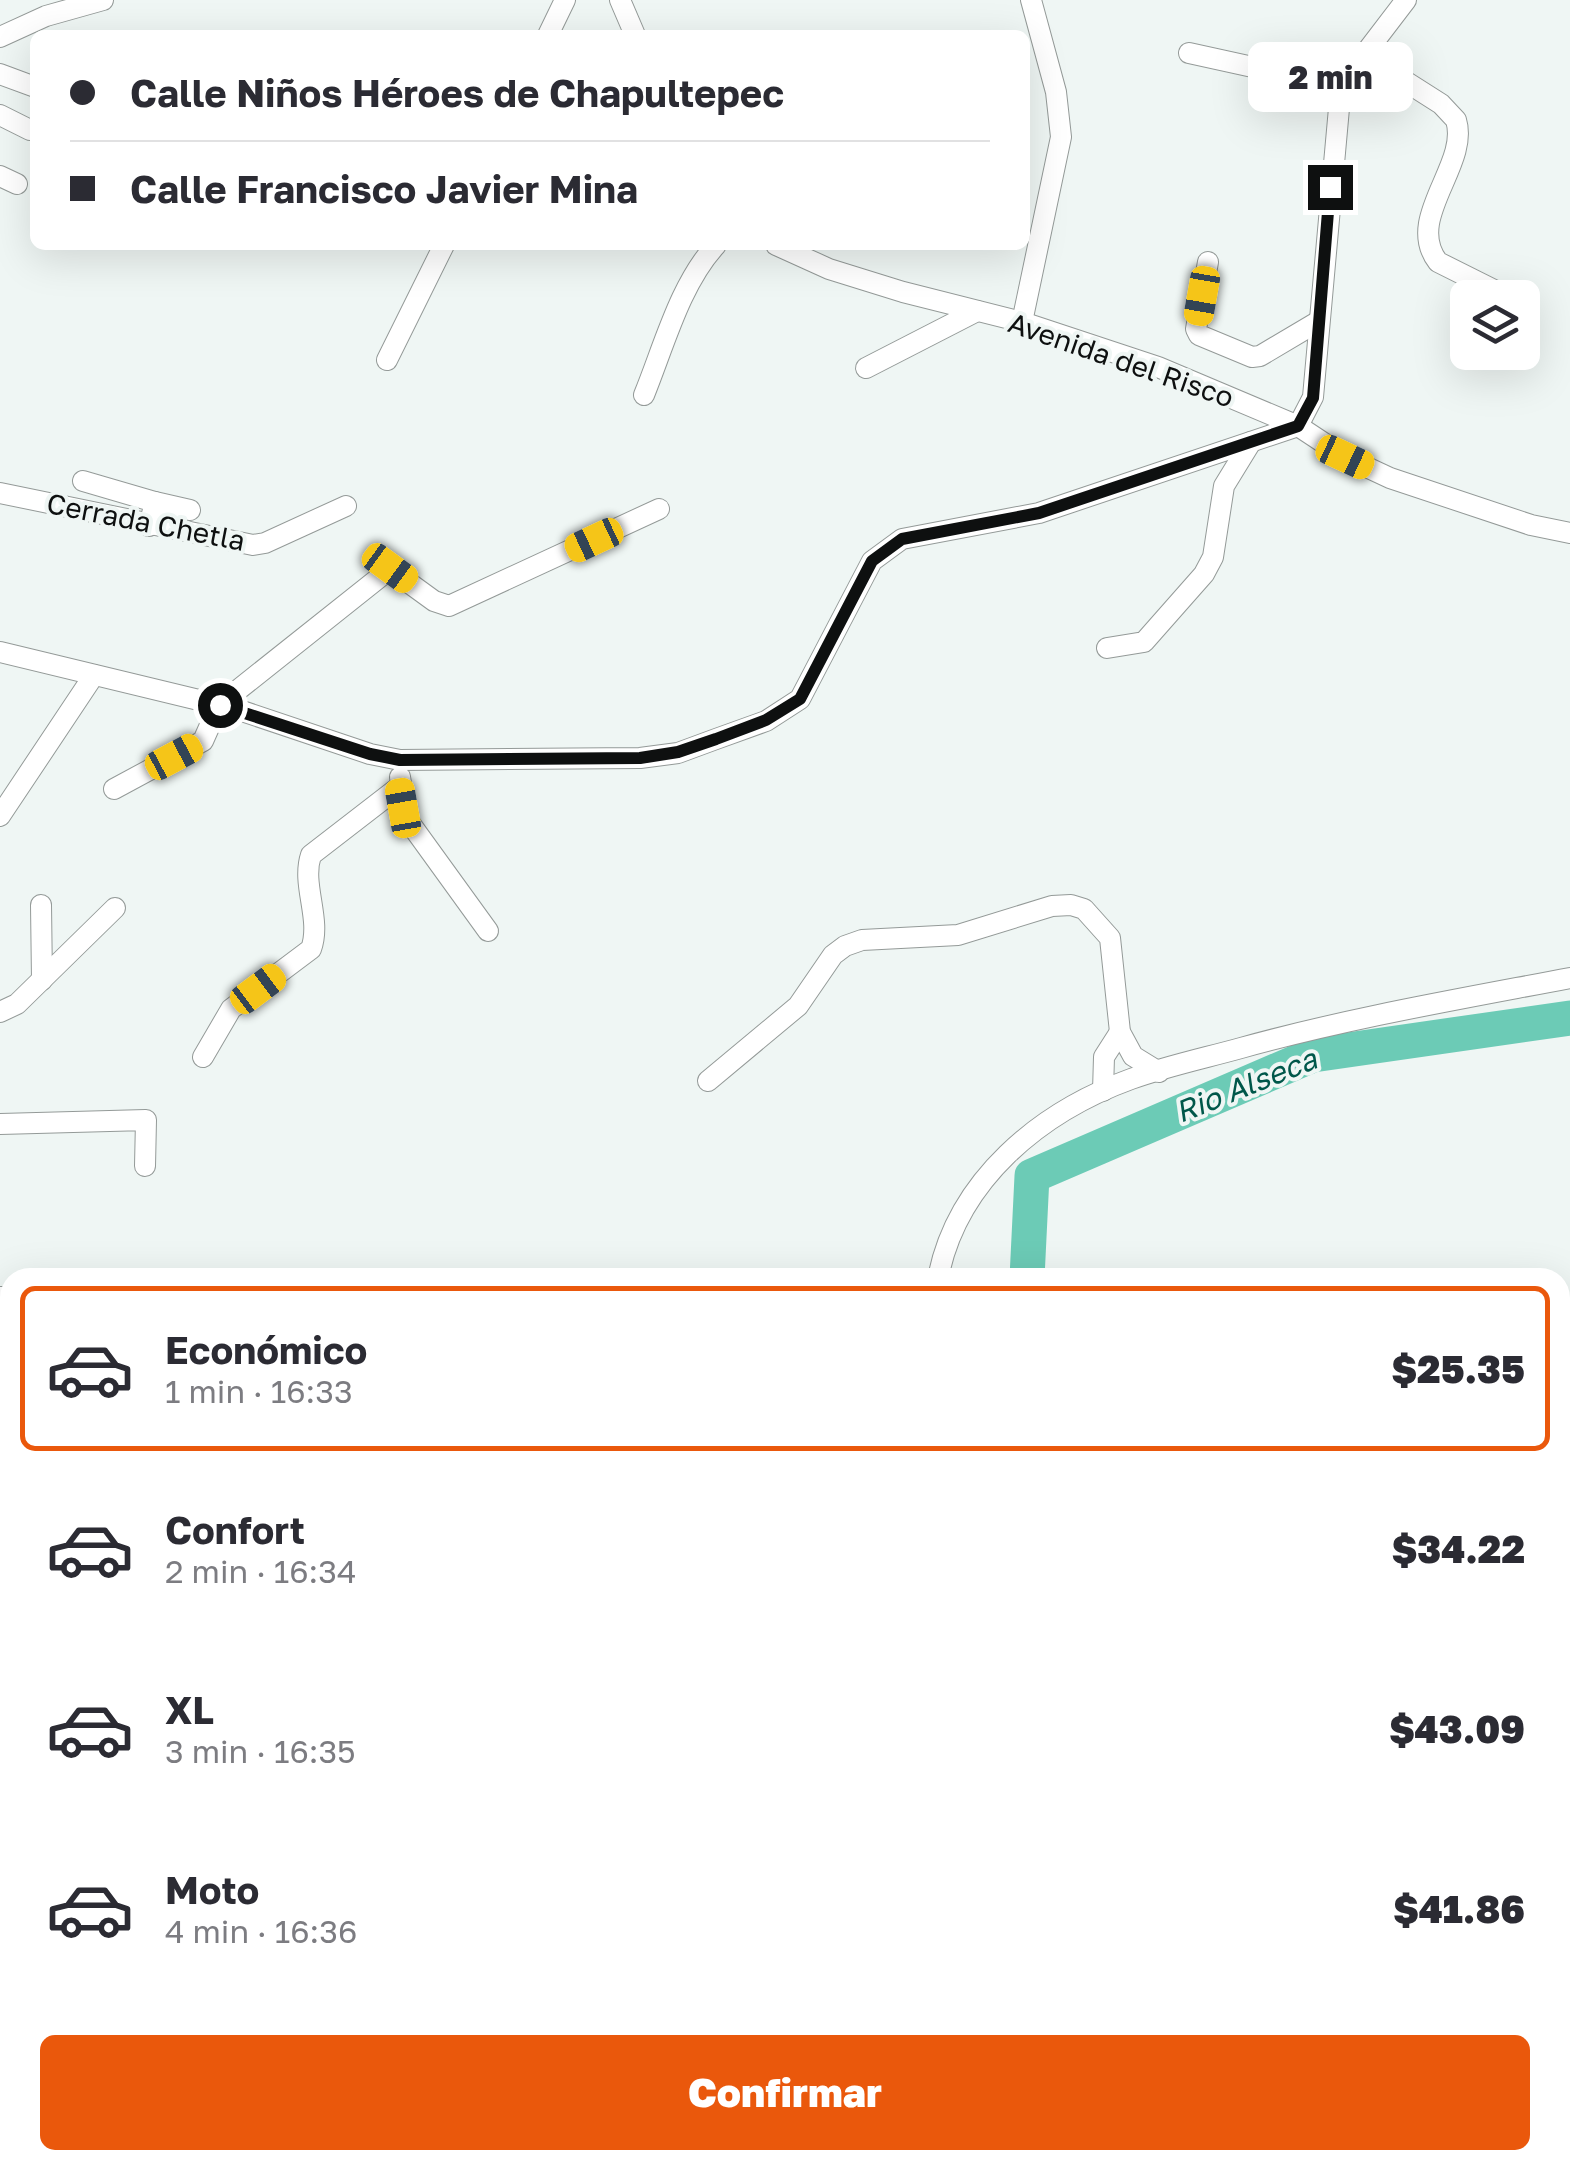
<!DOCTYPE html>
<html lang="es">
<head>
<meta charset="utf-8">
<style>
	:root { --surface:#fff; --page:#f2f2f3; --text:#2b2b33; --muted:#7c7c81; --line:#e1e1e2; --accent:#ea580c }
	body { margin:0; font-family:"Golos Text",sans-serif; background:var(--page); color:var(--text); height:100vh; display:flex; flex-direction:column; font-size:38px; white-space:nowrap }
	* { box-sizing:border-box; margin:0 }
	p { font-size:32px; color:var(--muted) }
	.icon { flex:none; width:55px; height:55px; fill:none; stroke:currentColor; stroke-width:2; stroke-linecap:round; stroke-linejoin:round }
	.map { position:relative; flex:1; overflow:hidden }
	.sheet { position:absolute; left:0px; top:1268px; width:1570px; height:902px; display:flex; flex-direction:column; background:var(--surface); border-radius:30px 30px 0 0; box-shadow:0 10px 40px #0002 }
	.sheet>* { flex:none }
	.top-card { position:absolute; left:30px; top:30px; width:1000px; height:220px; border-radius:15px; box-shadow:0 10px 40px #0002; display:grid; align-content:center; height:220px; padding:0 40px; background:var(--surface) }
	.buttons { position:absolute; left:1450px; top:280px; display:grid; gap:20px }
	.buttons a { display:grid; place-items:center; width:90px; height:90px; border-radius:15px; background:var(--surface); box-shadow:0 10px 40px #0002; font-size:50px }
	.end { position:absolute; width:45px; height:45px; margin:-22px; border:12px solid #0e1010; background:#fff; box-shadow:0 0 0 5px #fff }
	.from { border-radius:50% }
	.bubble { position:absolute; height:70px; border-radius:15px; background:var(--surface); box-shadow:0 10px 40px #0002; font-size:32px; font-weight:800; line-height:70px; text-align:center }
	.car { position:absolute; width:30px; height:60px; margin:-30px -15px; border-radius:12px; box-shadow:0 0 8px 2px #0007; background:linear-gradient(#f5c518 24%,#345 0 40%,#f5c518 0 76%,#345 0 86%,#f5c518 0) }
	.top-card b { display:flex; align-items:center; gap:35px; height:95px; font-size:38px }
	.top-card b+b { border-top:2px solid var(--line) }
	.top-card i { width:25px; height:25px; background:var(--text) }
	ul { padding:18px 0 0; list-style:none }
	li { display:flex; align-items:center; gap:30px; height:165px; margin:0 20px 15px; padding:0 20px; border:5px solid transparent; border-radius:15px }
	li div { flex:1 }
	li b { display:block; font-size:38px }
	li em { font-style:normal; font-weight:800 }
	li.on { border-color:var(--accent) }
	li>.icon { width:90px; height:90px; stroke-width:1.5 }
	.primary-button { display:flex; gap:20px; margin-top:auto; padding:20px 40px }
	.primary-button a { flex:1; height:115px; border-radius:15px; background:var(--accent); color:#fff; font-size:40px; font-weight:800; line-height:115px; text-align:center }
	.map>svg:first-child { display:block }
	.lines { fill:none; stroke-linecap:round; stroke-linejoin:round }
	.river { stroke:#6ccbb6; stroke-width:35 }
	.minor-casing { stroke:#949a98; stroke-width:22 }
	.minor { stroke:#fff; stroke-width:20 }
	.route { stroke:#0e1010; stroke-width:12 }
	.labels { text-anchor:middle; stroke-width:8; stroke-linejoin:round; paint-order:stroke }
	.street-label { font-size:28px; fill:#0e1010; stroke:#eff6f4 }
	.water-label { font-size:30px; font-style:italic; fill:#00574a; stroke:#eff6f4 }
</style>
</head>
<body>
<div class="map">
<svg width="1570" height="2169" viewBox="0 0 1570 2169">
	<rect width="100%" height="100%" fill="#eff6f4"/>
	<g class="lines">
		<g class="river">
			<polyline points="1027,1278 1032,1176 1313,1055 1570,1018"/>
			<polyline points="1560,1613 1570,1615"/>
		</g>
		<g class="minor-casing">
			<g id="minor">
				<polyline points="620,0 635,35"/>
				<polyline points="548,35 565,0"/>
				<polyline points="0,37 46,16 103,0"/>
				<polyline points="1189,53 1343,87"/>
				<path d="M 1364,55 L 1441,104 L 1456,120 C 1470,165 1404,218 1438,262 L 1508,297"/>
				<polyline points="0,74 35,87"/>
				<polyline points="0,115 30,130"/>
				<polyline points="0,176 17,184"/>
				<polyline points="776,245 829,269 903,292 1022,322 1158,367 1298,426 1345,457 1390,478 1531,525 1570,533"/>
				<polyline points="1208,262 1196,329 1199,335 1252,357 1260,356 1319,321"/>
				<polyline points="1022,322 1061,137 1056,92 1031,0"/>
				<polyline points="387,360 444,245"/>
				<polyline points="866,368 977,311"/>
				<path d="M 644,395 C 664,346 680,284 716,245"/>
				<polyline points="83,481 155,502 149,526"/>
				<polyline points="0,493 253,545 265,543 346,506"/>
				<polyline points="155,502 190,510"/>
				<polyline points="1107,648 1144,642 1204,574 1213,557 1224,486 1251,442"/>
				<polyline points="0,652 236,709 370,754 400,760 640,758 678,753 716,739 766,721 800,699 872,561 902,539 1039,513 1298,426 1313,397 1340,97 1364,55 1406,0"/>
				<polyline points="400,777 407,819 488,931"/>
				<polyline points="114,789 203,741 219,705 390,569 434,601 449,606 659,509"/>
				<polyline points="0,816 94,675"/>
				<polyline points="41,905 42,980"/>
				<polyline points="0,1012 17,1004 115,908"/>
				<path d="M 203,1057 L 231,1009 L 311,949 C 322,919 301,885 311,855 L 399,787"/>
				<polyline points="708,1081 798,1006 833,955 845,946 862,940 958,935 1052,906 1071,905 1084,909 1110,938 1120,1032 1133,1056 1159,1072"/>
				<polyline points="1103,1091 1104,1057 1120,1032"/>
				<polyline points="0,1124 146,1120 145,1166"/>
				<path d="M 938,1278 C 957,1180 1040,1112 1131,1079 C 1167,1066 1205,1058 1241,1048 C 1349,1018 1460,999 1570,978"/>
				<polyline points="0,1297 10,1297"/>
				<polyline points="0,1572 10,1573"/>
				<polyline points="0,1658 10,1697"/>
				<polyline points="0,1734 10,1734"/>
				<polyline points="1560,1959 1570,1961"/>
				<polyline points="1560,2088 1570,2052"/>
				<polyline points="11,2160 27,2169"/>
				<polyline points="418,2160 462,2169"/>
				<polyline points="1435,2160 1447,2169"/>
				<polyline points="364,2169 364,2160"/>
			</g>
		</g>
		<use href="#minor" class="minor"/>
	</g>
	<g class="lines">
		<polyline class="route" points="220,705 370,754 400,760 640,758 678,752 716,739 766,720 800,699 872,561 902,539 1039,513 1298,426 1313,398 1330,187"/>
	</g>
	<g class="labels">
		<g class="street-label">
			<text transform="translate(1121 360) rotate(19)" y="10">Avenida del Risco</text>
			<text transform="translate(146 522) rotate(11)" y="10">Cerrada Chetla</text>
		</g>
		<g class="water-label">
			<text transform="translate(1246 1086) rotate(-22)" y="10">Rio Alseca</text>
		</g>
	</g>
</svg>
<div class="buttons">
<a><svg class="icon" aria-label="layers" viewBox="0 0 24 24"><path d="M12 4l9 5-9 5-9-5zM3 14l9 5 9-5"/></svg></a>
</div>
<i class="end from" style="left:220px;top:705px"></i>
<i class="end" style="left:1330px;top:187px"></i>
<div class="bubble" style="left:1248px;top:42px;width:165px">2 min</div>
<i class="car" style="left:1202px;top:296px;rotate:190deg"></i>
<i class="car" style="left:1345px;top:457px;rotate:115deg"></i>
<i class="car" style="left:594px;top:540px;rotate:245deg"></i>
<i class="car" style="left:390px;top:568px;rotate:126deg"></i>
<i class="car" style="left:174px;top:757px;rotate:62deg"></i>
<i class="car" style="left:403px;top:808px;rotate:350deg"></i>
<i class="car" style="left:258px;top:989px;rotate:53deg"></i>
<div class="top-card">
<b><i class="from"></i>Calle Niños Héroes de Chapultepec</b>
<b><i></i>Calle Francisco Javier Mina</b>
</div>
<section class="sheet">
<ul>
<li class="on"><svg class="icon" aria-label="car" viewBox="0 0 24 24"><path d="M5 17H2v-5l4-1 3-4h7l3 4 3 1v5h-3M9 17h6M6 11h13"/><circle cx="7" cy="17" r="2"/><circle cx="17" cy="17" r="2"/></svg><div><b>Económico</b><p>1 min · 16:33</p></div><em>$25.35</em></li>
<li><svg class="icon" aria-label="car" viewBox="0 0 24 24"><path d="M5 17H2v-5l4-1 3-4h7l3 4 3 1v5h-3M9 17h6M6 11h13"/><circle cx="7" cy="17" r="2"/><circle cx="17" cy="17" r="2"/></svg><div><b>Confort</b><p>2 min · 16:34</p></div><em>$34.22</em></li>
<li><svg class="icon" aria-label="car" viewBox="0 0 24 24"><path d="M5 17H2v-5l4-1 3-4h7l3 4 3 1v5h-3M9 17h6M6 11h13"/><circle cx="7" cy="17" r="2"/><circle cx="17" cy="17" r="2"/></svg><div><b>XL</b><p>3 min · 16:35</p></div><em>$43.09</em></li>
<li><svg class="icon" aria-label="car" viewBox="0 0 24 24"><path d="M5 17H2v-5l4-1 3-4h7l3 4 3 1v5h-3M9 17h6M6 11h13"/><circle cx="7" cy="17" r="2"/><circle cx="17" cy="17" r="2"/></svg><div><b>Moto</b><p>4 min · 16:36</p></div><em>$41.86</em></li>
</ul>
<div class="primary-button"><a>Confirmar</a></div>
</section>
</div>
</body>
</html>
